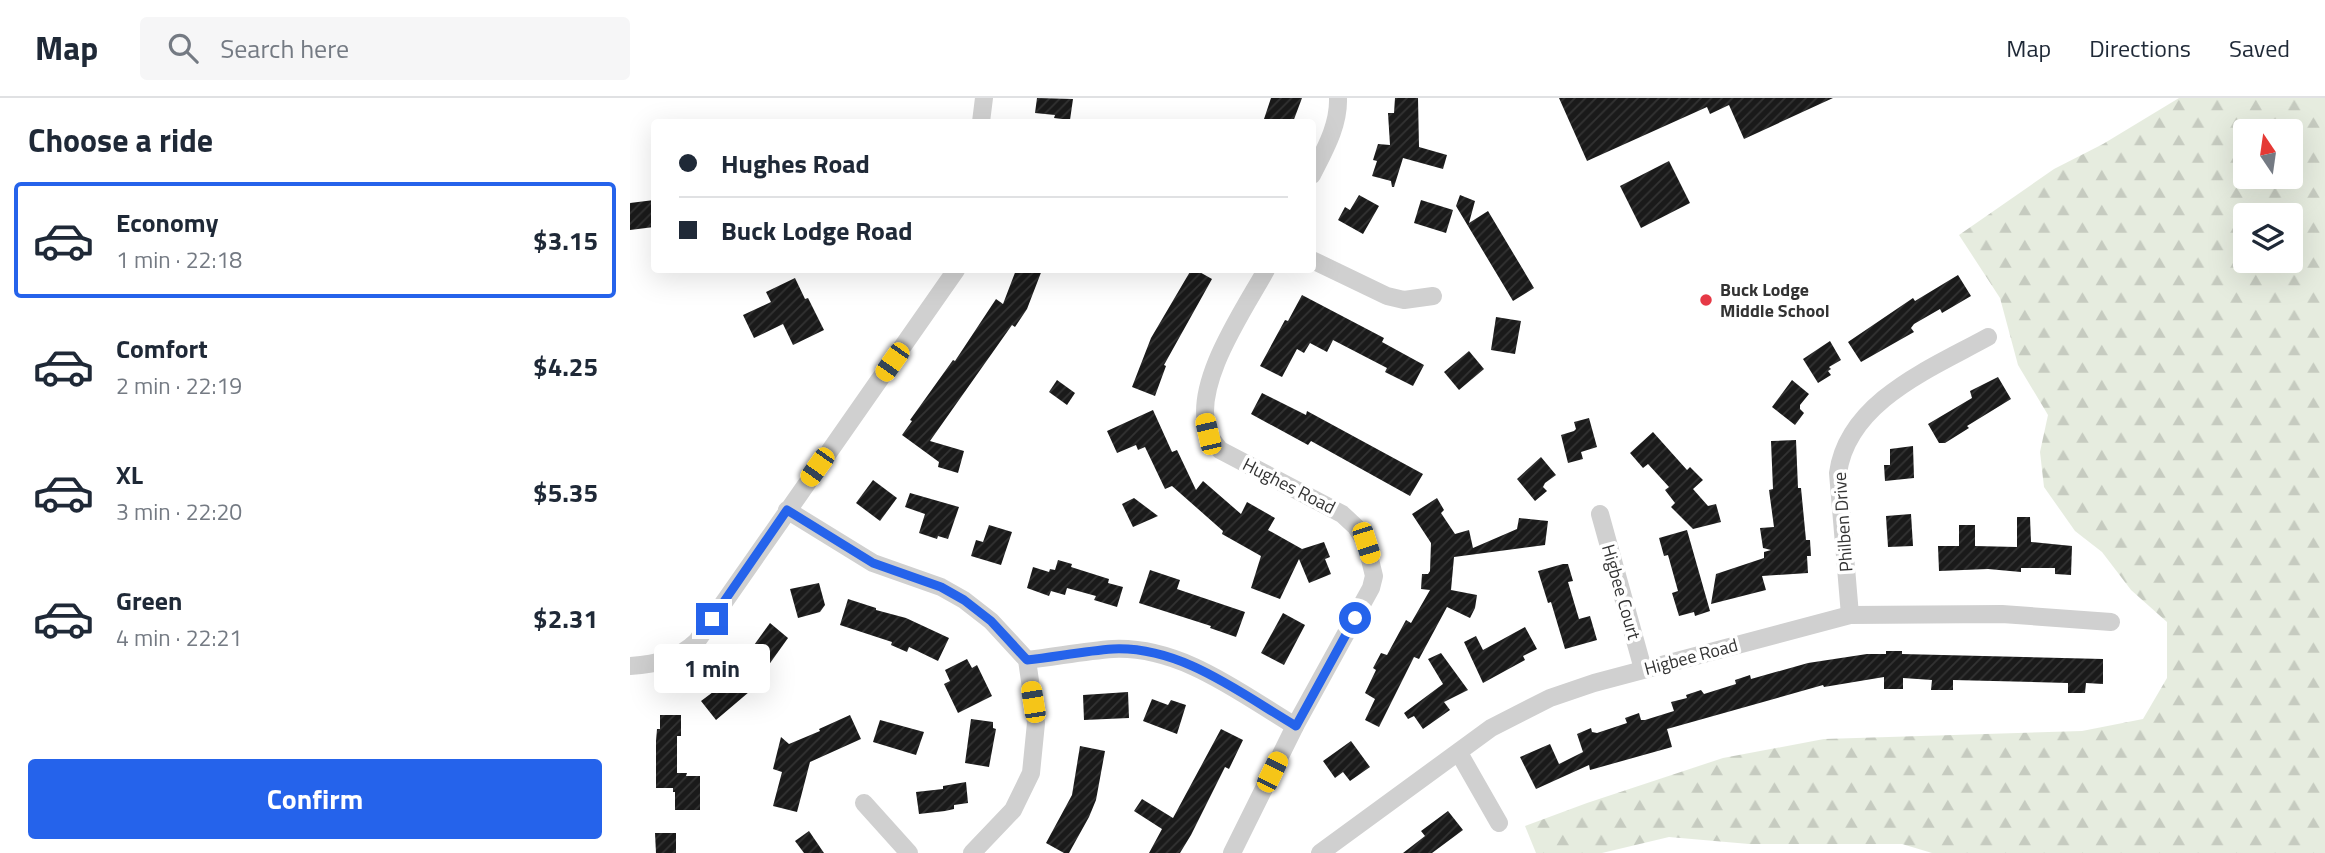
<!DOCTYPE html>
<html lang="en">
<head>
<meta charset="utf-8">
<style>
	:root { --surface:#fff; --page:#f6f6f7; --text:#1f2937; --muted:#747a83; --line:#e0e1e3; --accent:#2563eb }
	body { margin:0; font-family:"Titillium Web",sans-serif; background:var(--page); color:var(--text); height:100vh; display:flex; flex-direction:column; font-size:26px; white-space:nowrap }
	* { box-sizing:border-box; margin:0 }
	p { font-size:23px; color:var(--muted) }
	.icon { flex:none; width:38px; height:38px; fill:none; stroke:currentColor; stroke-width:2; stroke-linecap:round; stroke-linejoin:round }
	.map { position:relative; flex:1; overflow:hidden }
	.side { display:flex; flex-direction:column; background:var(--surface); width:630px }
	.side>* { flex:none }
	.guide { position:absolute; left:21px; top:21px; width:665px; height:154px; border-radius:7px; box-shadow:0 7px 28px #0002; display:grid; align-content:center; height:154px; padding:0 28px; background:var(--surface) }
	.needle { width:46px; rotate:347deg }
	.controls { position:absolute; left:1603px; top:21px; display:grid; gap:14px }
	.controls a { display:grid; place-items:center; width:70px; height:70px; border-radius:7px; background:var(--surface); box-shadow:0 7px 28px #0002; font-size:35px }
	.end { position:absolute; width:32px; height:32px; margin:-16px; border:9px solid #2563eb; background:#fff; box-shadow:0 0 0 4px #fff }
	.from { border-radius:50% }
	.bubble { position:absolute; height:49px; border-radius:7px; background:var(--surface); box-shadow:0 7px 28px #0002; font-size:23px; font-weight:700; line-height:49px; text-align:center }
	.car { position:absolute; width:21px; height:42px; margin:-21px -10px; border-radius:9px; box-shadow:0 0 5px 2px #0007; background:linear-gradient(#f5c518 24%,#345 0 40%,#f5c518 0 76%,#345 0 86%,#f5c518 0) }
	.guide b { display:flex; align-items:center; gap:24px; height:66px; font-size:26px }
	.guide b+b { border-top:2px solid var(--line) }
	.guide i { width:18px; height:18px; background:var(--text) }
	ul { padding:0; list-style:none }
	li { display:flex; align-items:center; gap:21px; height:116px; margin:0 14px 10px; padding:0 14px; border:4px solid transparent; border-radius:7px }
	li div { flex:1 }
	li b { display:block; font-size:26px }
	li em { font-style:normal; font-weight:700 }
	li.selected { border-color:var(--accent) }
	li>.icon { width:63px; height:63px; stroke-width:1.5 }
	h2 { padding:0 28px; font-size:32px; line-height:84px }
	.cta { display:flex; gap:14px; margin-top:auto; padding:14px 28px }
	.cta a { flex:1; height:80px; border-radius:7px; background:var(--accent); color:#fff; font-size:28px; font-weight:700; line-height:80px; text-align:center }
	header { display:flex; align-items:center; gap:42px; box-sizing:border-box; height:98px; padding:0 35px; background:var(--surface); border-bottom:2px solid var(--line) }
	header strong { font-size:33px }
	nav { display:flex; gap:38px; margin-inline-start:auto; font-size:24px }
	.search { width:490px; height:63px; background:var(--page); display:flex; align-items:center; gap:18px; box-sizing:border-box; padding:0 24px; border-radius:7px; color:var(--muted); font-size:26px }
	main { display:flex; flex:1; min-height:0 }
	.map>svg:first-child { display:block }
	.forest { fill:url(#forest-firs); fill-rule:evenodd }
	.building { fill:url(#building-hatch) }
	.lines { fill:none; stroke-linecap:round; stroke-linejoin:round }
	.street { stroke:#d0d0d0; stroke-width:18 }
	.route { stroke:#2563eb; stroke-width:9 }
	.poi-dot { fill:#e63946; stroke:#fff; stroke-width:2.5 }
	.labels { text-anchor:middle; stroke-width:7; stroke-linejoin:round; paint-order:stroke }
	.poi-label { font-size:18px; font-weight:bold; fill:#333; stroke:#fff; text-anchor:start }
	.street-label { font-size:18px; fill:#333; stroke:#fff }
</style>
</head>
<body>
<header>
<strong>Map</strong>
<div class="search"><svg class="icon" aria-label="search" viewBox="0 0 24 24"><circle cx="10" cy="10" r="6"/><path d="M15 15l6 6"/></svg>Search here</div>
<nav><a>Map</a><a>Directions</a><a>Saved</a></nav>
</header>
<main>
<section class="side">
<h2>Choose a ride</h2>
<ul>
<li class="selected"><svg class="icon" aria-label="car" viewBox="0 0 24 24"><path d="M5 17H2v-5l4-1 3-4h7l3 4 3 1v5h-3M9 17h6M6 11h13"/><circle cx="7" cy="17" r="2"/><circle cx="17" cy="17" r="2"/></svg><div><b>Economy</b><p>1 min · 22:18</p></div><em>$3.15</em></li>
<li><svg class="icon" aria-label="car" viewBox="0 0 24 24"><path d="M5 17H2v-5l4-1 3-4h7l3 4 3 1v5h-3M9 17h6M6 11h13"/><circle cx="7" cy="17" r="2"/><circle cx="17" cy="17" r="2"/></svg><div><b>Comfort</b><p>2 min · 22:19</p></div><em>$4.25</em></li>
<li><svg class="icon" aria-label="car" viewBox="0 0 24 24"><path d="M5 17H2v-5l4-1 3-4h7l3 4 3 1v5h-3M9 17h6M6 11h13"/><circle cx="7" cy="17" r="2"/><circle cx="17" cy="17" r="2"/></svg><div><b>XL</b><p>3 min · 22:20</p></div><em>$5.35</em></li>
<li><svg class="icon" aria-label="car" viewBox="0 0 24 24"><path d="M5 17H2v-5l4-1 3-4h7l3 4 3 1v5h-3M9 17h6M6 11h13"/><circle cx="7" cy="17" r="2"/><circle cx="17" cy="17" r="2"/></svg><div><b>Green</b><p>4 min · 22:21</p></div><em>$2.31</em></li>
</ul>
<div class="cta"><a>Confirm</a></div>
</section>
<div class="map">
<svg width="1695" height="755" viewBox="0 0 1695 755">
	<defs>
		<pattern id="forest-firs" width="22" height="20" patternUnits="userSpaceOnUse" patternTransform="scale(1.75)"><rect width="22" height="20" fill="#e6ecdf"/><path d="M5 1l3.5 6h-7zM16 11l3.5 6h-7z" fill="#c6cbc0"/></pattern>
		<pattern id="building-hatch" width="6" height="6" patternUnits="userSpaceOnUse" patternTransform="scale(1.75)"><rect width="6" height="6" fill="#1a1a1a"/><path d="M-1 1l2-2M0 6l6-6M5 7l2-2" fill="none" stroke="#333"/></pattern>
	</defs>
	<rect width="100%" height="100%" fill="#fff"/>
	<path class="forest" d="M 1549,0 L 1695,0 L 1695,755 L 1302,755 L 1272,746 L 1119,746 L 1039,739 L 972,755 L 906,755 L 895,728 L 957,705 L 1093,660 L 1194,641 L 1452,633 L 1513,621 L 1537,580 L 1537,524 L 1501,492 L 1472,454 L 1445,433 L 1414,389 L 1410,354 L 1418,317 L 1388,267 L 1370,200 L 1329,137 L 1424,71 L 1473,46 ZM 1615,33 L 1661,33 L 1661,79 L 1615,79 ZM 1615,117 L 1661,117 L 1661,163 L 1615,163 Z"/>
	<g class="building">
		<polygon points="407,0 443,1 440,22 424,20 425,17 405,15"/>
		<polygon points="641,0 672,0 663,24 633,24"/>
		<polygon points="765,0 788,0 789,49 817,57 813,71 773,60 764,89 762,89 761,83 742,78 747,63 743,62 748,46 760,47 758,15 764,15"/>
		<polygon points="929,0 1203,0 1114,41 1099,7 1080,16 1077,9 957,63"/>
		<polygon points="1039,63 1060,105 1011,130 990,88"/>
		<polygon points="729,97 749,108 733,136 708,122 715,109 720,112"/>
		<polygon points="830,97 845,103 839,125 858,113 904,190 883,203 826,108"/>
		<polygon points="24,102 24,129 0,132 0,105"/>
		<polygon points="791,102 823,112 816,135 784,125"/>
		<polygon points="386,172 412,172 397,211 385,229 382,227 300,343 334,353 328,375 308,369 309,364 272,337 282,323 280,322 323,262 325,263 366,201 373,206"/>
		<polygon points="561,172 566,172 582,181 534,267 536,268 525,298 502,289 521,240"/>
		<polygon points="1328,177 1341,198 1312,215 1310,211 1284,226 1281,230 1284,234 1231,264 1218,244 1283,200 1285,203"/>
		<polygon points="165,180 175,201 178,200 194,232 163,247 153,226 124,240 113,217 141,204 136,194"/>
		<polygon points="672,197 754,240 752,244 794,267 783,288 755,274 757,270 703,242 697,254 680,245 674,255 667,251 652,279 630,268 655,222 658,223"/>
		<polygon points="866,219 891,223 885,256 861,252"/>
		<polygon points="1200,243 1211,262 1199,269 1201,271 1198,273 1201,277 1188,285 1173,261"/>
		<polygon points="839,253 854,271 829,292 814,274"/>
		<polygon points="1368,279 1381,301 1337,328 1339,330 1315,345 1309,345 1298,326 1342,300 1340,293"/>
		<polygon points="427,282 445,295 437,307 419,294"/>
		<polygon points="1162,282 1179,296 1170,307 1170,311 1174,315 1165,327 1142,309"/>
		<polygon points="632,295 676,317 677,313 793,376 780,398 681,343 678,347 621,316"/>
		<polygon points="523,312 542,354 547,352 566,392 573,383 611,416 617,404 645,420 638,432 672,451 694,444 700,459 695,461 701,476 679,485 669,461 650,501 621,490 631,458 592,436 593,433 542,388 535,391 515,349 508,352 506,347 487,355 477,333"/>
		<polygon points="959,320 967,349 951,354 953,361 938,365 931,337 944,333 946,331 944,324"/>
		<polygon points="1023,334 1057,372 1060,369 1073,382 1063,391 1078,408 1086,406 1091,424 1063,431 1041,409 1045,405 1035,392 1039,389 1018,366 1013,370 1000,355"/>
		<polygon points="1166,342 1168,390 1171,390 1176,442 1180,442 1181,458 1177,458 1178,475 1132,478 1136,492 1081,506 1086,476 1134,460 1134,454 1141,452 1133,450 1130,430 1144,429 1139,392 1143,391 1141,343"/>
		<polygon points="1283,348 1284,380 1255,383 1254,367 1260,367 1260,351"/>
		<polygon points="911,359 926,377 915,385 913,389 917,393 905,403 887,381"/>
		<polygon points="243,382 267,400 250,423 226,405"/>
		<polygon points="280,395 329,409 318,441 308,438 307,441 289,435 295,416 275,409"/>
		<polygon points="504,400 528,418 503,429 492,406"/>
		<polygon points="807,400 814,412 811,415 825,436 839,432 843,450 887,431 889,420 918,423 915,447 824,459 821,492 847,497 845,510 840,520 817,509 789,561 784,559 749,629 735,622 745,601 735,595 746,572 743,570 751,555 757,557 776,522 781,525 800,492 791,491 792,476 798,476 800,473 801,445 782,416"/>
		<polygon points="1281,416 1283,448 1258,449 1256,418"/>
		<polygon points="1387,419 1400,419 1401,444 1442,448 1441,477 1425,476 1425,470 1391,470 1391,474 1358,471 1309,473 1308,448 1329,448 1329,427 1345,427 1345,448 1387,449"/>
		<polygon points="359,427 382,434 371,467 341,458 346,442 353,444"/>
		<polygon points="1057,432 1080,513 1065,518 1064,514 1049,518 1042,495 1048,493 1038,457 1034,458 1029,440"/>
		<polygon points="428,462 442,466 441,469 479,481 478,485 493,489 487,509 464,502 466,498 437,490 435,497 421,493 419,498 397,490 403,469 419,474 420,471 425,472"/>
		<polygon points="933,466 938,466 943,483 938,484 949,521 960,518 967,542 935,551 921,504 918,505 908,473"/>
		<polygon points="520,472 550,482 547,491 615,514 606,539 580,530 581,528 509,505"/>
		<polygon points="189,485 195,507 190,514 168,520 160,491"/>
		<polygon points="218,501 246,510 246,512 276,520 319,540 308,563 279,549 277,554 261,547 262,544 210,527"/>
		<polygon points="653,515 675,527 654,567 631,555"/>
		<polygon points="140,525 158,540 133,575 114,561"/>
		<polygon points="895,529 907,551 893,558 895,562 853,585 834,544 846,538 853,552"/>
		<polygon points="1256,553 1272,553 1272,556 1473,561 1473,586 1456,585 1455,595 1438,595 1438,585 1323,582 1323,592 1301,592 1302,582 1273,580 1273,591 1254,591 1254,579 1194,589 1193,587 1037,631 1042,649 960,672 959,667 906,691 890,659 920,646 929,666 953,654 947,636 961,630 962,634 967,635 997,625 995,620 1009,615 1011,622 1015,622 1044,613 1041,604 1057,600 1056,597 1071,592 1074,596 1106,586 1105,582 1120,577 1121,581 1178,565 1237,556 1256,556"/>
		<polygon points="811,555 838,592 814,604 820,612 793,631 784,618 778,621 774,615 813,586 798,561"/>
		<polygon points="337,561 342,570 347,567 362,598 328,615 314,586 320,583 315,572"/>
		<polygon points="103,575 119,594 86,622 71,603 83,594 81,591"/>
		<polygon points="498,594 499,620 454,622 453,597"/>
		<polygon points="522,601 538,607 541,602 556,607 547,636 513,623"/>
		<polygon points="30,617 51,617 51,638 47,638 47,675 57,675 56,678 70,678 70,712 45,712 45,694 43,694 43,690 26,690 26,643 27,631 30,631"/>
		<polygon points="220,617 231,641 180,664 167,714 143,708 152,674 143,671 151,639 159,646 190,633 189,631"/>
		<polygon points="341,621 363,624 363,630 366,631 359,669 335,665"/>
		<polygon points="250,622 294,634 286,657 243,644"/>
		<polygon points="591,631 613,642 599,671 595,669 561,737 550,755 519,755 532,731 504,713 512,701 543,720"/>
		<polygon points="721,643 740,669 720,683 713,674 705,680 693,663"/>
		<polygon points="450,648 475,653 466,702 459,719 439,755 434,755 416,745 442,697"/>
		<polygon points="336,684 338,705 324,707 324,711 315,713 289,716 286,694 313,691 313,688"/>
		<polygon points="818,713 833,732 802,755 773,755 795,738 791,733"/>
		<polygon points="179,733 194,755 174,755 165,743"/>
		<polygon points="25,735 46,735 46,755 26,755"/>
	</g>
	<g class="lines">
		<g class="street">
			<polyline points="351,24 354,0"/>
			<path d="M 682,77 C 694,53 709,28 708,0"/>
			<polyline points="682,162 757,198 774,202 803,198"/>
			<polyline points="157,412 243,465 311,489 334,502 361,523 397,562 406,625 401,675 383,712 342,755"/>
			<polyline points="970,416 1013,571"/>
			<path d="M 1220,517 L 1208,375 C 1218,303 1302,270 1358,239"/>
			<path d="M 397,562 C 425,559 454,553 483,551 C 551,548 610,595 665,628"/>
			<path d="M 0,568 C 27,566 47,562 67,543 L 326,172"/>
			<polyline points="829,655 869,725"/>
			<polyline points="234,705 279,755"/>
			<path d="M 602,755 L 665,628 L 741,490 L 744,478 L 736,445 L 726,429 L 712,416 L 590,352 C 585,346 580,340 578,333 C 562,286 614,212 636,172"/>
			<polyline points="690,755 861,630 920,600 964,585 1220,517 1372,516 1481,524"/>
		</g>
	</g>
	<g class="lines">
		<path class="route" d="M 82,521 L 157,412 L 243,465 L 311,489 L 334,502 L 361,523 L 397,562 C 425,559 454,553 483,551 C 551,548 610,595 666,628 L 725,520"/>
	</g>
	<circle class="poi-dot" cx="1076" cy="202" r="7"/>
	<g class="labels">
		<g class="poi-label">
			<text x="1090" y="198">Buck Lodge<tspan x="1090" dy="21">Middle School</tspan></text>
		</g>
		<g class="street-label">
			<text transform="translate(659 388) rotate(27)" y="6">Hughes Road</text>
			<text transform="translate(1213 424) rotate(-94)" y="6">Philben Drive</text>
			<text transform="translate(991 494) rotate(74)" y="6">Higbee Court</text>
			<text transform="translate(1061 559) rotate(-15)" y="6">Higbee Road</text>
		</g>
	</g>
</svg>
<div class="controls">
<a><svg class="needle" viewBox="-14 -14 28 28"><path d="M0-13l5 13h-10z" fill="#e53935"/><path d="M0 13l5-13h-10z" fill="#747a83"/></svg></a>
<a><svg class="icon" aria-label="layers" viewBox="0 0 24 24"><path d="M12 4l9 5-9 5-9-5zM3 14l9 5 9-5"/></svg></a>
</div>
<i class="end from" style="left:725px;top:520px"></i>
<i class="end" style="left:82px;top:521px"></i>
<div class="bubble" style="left:24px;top:546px;width:116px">1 min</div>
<i class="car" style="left:262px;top:264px;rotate:215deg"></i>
<i class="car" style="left:578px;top:336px;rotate:347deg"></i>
<i class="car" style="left:187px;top:369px;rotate:215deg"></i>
<i class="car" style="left:736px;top:445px;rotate:162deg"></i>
<i class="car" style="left:403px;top:604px;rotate:351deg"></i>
<i class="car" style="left:642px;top:674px;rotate:26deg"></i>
<div class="guide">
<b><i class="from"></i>Hughes Road</b>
<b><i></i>Buck Lodge Road</b>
</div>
</div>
</main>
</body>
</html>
